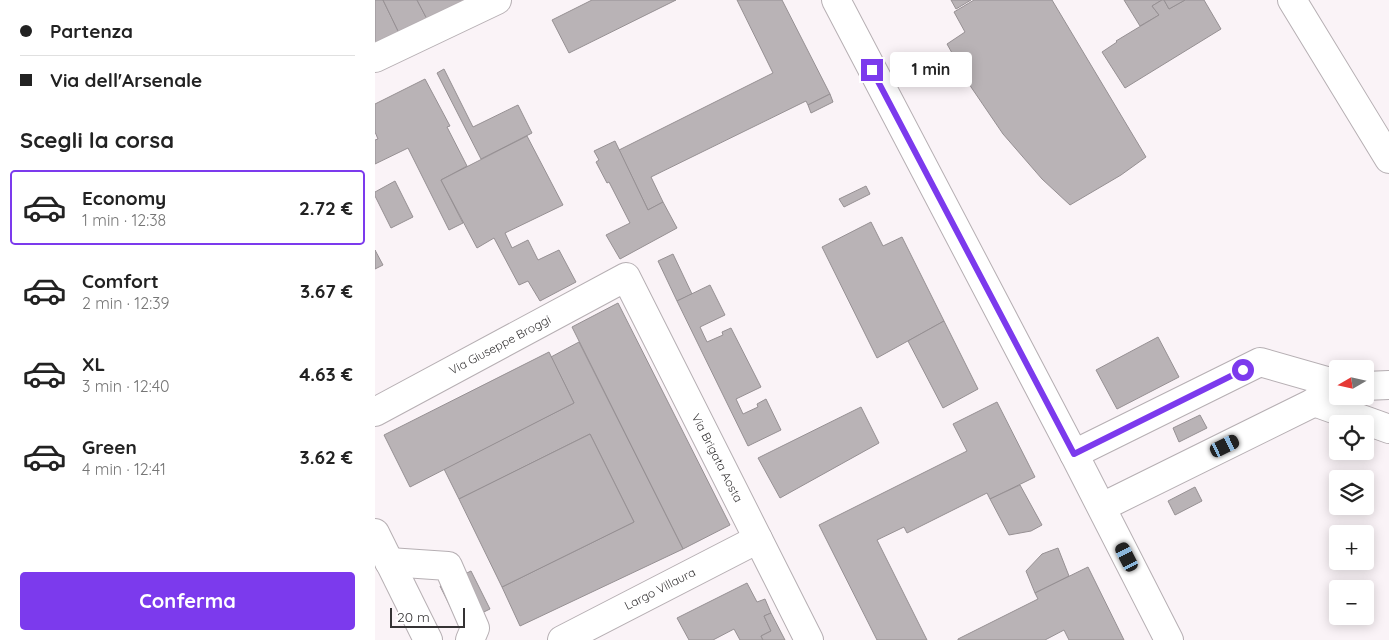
<!DOCTYPE html>
<html lang="it">
<head>
<meta charset="utf-8">
<style>
	:root { --surface:#fff; --page:#f6f6f6; --text:#222; --muted:#767676; --line:#e0e0e0; --accent:#7c3aed }
	body { margin:0; font-family:Quicksand,sans-serif; background:var(--page); color:var(--text); height:100vh; display:flex; flex-direction:column; font-size:19px; white-space:nowrap }
	* { box-sizing:border-box; margin:0 }
	p { font-size:16px; color:var(--muted) }
	.icon { flex:none; width:28px; height:28px; fill:none; stroke:currentColor; stroke-width:2; stroke-linecap:round; stroke-linejoin:round }
	.map { position:relative; flex:1; overflow:hidden }
	.panel { display:flex; flex-direction:column; background:var(--surface); width:375px }
	.panel>* { flex:none }
	.top-card { display:grid; align-content:center; height:110px; padding:0 20px; background:var(--surface) }
	.needle { width:32px; rotate:261deg }
	.controls { position:absolute; left:954px; top:360px; display:grid; gap:10px }
	.controls a { display:grid; place-items:center; width:45px; height:45px; border-radius:5px; background:var(--surface); box-shadow:0 2px 12px #0003; font-size:25px }
	.scale { position:absolute; left:15px; bottom:12px; width:75px; box-sizing:border-box; padding-left:5px; border:2px solid #353334; border-top:0; font-size:14px; line-height:18px; white-space:nowrap; color:#353334; -webkit-text-stroke:4px #fff; paint-order:stroke }
	.end { position:absolute; width:22px; height:22px; margin:-11px; border:6px solid #7c3aed; background:#fff; box-shadow:0 0 0 2px #fff }
	.from { border-radius:50% }
	.bubble { position:absolute; height:35px; border-radius:5px; background:var(--surface); box-shadow:0 2px 12px #0003; font-size:16px; font-weight:800; line-height:35px; text-align:center }
	.car { position:absolute; width:15px; height:30px; margin:-15px -8px; border-radius:6px; box-shadow:0 0 4px 1px #0007; background:linear-gradient(#222 24%,#8ab4d8 0 40%,#222 0 76%,#8ab4d8 0 86%,#222 0) }
	.top-card b { display:flex; align-items:center; gap:18px; height:48px; font-size:19px }
	.top-card b+b { border-top:1px solid var(--line) }
	.top-card i { width:12px; height:12px; background:var(--text) }
	ul { padding:0; list-style:none }
	li { display:flex; align-items:center; gap:15px; height:75px; margin:0 10px 8px; padding:0 10px; border:2px solid transparent; border-radius:5px }
	li div { flex:1 }
	li b { display:block; font-size:19px }
	li em { font-style:normal; font-weight:800 }
	li.active { border-color:var(--accent) }
	li>.icon { width:45px; height:45px; stroke-width:1.5 }
	h2 { padding:0 20px; font-size:22px; line-height:60px }
	.primary-button { display:flex; gap:10px; margin-top:auto; padding:10px 20px }
	.primary-button a { flex:1; height:58px; border-radius:5px; background:var(--accent); color:#fff; font-size:20px; font-weight:800; line-height:58px; text-align:center }
	main { display:flex; flex:1; min-height:0 }
	.map>svg:first-child { display:block }
	.building { fill:#b9b3b6; stroke:#969093 }
	.lines { fill:none; stroke-linecap:round; stroke-linejoin:round }
	.minor-casing { stroke:#b6afb3; stroke-width:30 }
	.major-casing { stroke:#b6afb3; stroke-width:30 }
	.minor { stroke:#fff; stroke-width:28 }
	.major { stroke:#fff; stroke-width:28 }
	.route { stroke:#7c3aed; stroke-width:6 }
	.labels { text-anchor:middle; stroke-width:4.5; stroke-linejoin:round; paint-order:stroke }
	.street-label { font-size:12px; fill:#353334; stroke:#fff }
</style>
</head>
<body>
<main>
<section class="panel">
<div class="top-card">
<b><i class="from"></i>Partenza</b>
<b><i></i>Via dell'Arsenale</b>
</div>
<h2>Scegli la corsa</h2>
<ul>
<li class="active"><svg class="icon" aria-label="car" viewBox="0 0 24 24"><path d="M5 17H2v-5l4-1 3-4h7l3 4 3 1v5h-3M9 17h6M6 11h13"/><circle cx="7" cy="17" r="2"/><circle cx="17" cy="17" r="2"/></svg><div><b>Economy</b><p>1 min · 12:38</p></div><em>2.72 €</em></li>
<li><svg class="icon" aria-label="car" viewBox="0 0 24 24"><path d="M5 17H2v-5l4-1 3-4h7l3 4 3 1v5h-3M9 17h6M6 11h13"/><circle cx="7" cy="17" r="2"/><circle cx="17" cy="17" r="2"/></svg><div><b>Comfort</b><p>2 min · 12:39</p></div><em>3.67 €</em></li>
<li><svg class="icon" aria-label="car" viewBox="0 0 24 24"><path d="M5 17H2v-5l4-1 3-4h7l3 4 3 1v5h-3M9 17h6M6 11h13"/><circle cx="7" cy="17" r="2"/><circle cx="17" cy="17" r="2"/></svg><div><b>XL</b><p>3 min · 12:40</p></div><em>4.63 €</em></li>
<li><svg class="icon" aria-label="car" viewBox="0 0 24 24"><path d="M5 17H2v-5l4-1 3-4h7l3 4 3 1v5h-3M9 17h6M6 11h13"/><circle cx="7" cy="17" r="2"/><circle cx="17" cy="17" r="2"/></svg><div><b>Green</b><p>4 min · 12:41</p></div><em>3.62 €</em></li>
</ul>
<div class="primary-button"><a>Conferma</a></div>
</section>
<div class="map">
<svg width="1014" height="640" viewBox="0 0 1014 640">
	<rect width="100%" height="100%" fill="#faf3f7"/>
	<g class="building">
		<polygon points="0,0 8,0 25,35 0,48"/>
		<polygon points="8,0 42,0 53,21 25,35"/>
		<polygon points="42,0 88,0 90,3 53,21"/>
		<polygon points="217,0 301,0 194,53 177,20"/>
		<polygon points="362,0 407,0 455,94 433,105 431,101 276,177 288,202 273,210 244,150 398,73"/>
		<polygon points="576,0 596,0 581,9"/>
		<polygon points="599,0 677,0 771,157 746,175 695,205 667,179 628,134 596,87 572,44 590,32 579,12"/>
		<polygon points="749,0 787,0 777,6 784,15 765,26"/>
		<polygon points="787,0 789,0 794,9 810,0 829,0 846,29 750,88 727,52 742,42 741,41 784,15 777,6"/>
		<polygon points="789,0 810,0 794,9"/>
		<polygon points="69,69 98,127 143,105 157,133 106,159 62,73"/>
		<polygon points="50,79 75,126 72,127 92,166 66,180 88,223 74,230 33,148 0,164 0,140 3,139 0,132 0,104"/>
		<polygon points="455,94 458,102 436,113 433,105"/>
		<polygon points="152,136 188,205 130,233 137,248 153,240 163,260 184,250 201,282 165,301 153,281 144,285 119,238 102,248 66,180"/>
		<polygon points="240,141 273,210 288,202 302,228 245,259 231,235 255,223 234,182 232,183 221,162 224,160 219,151"/>
		<polygon points="20,181 38,217 16,228 0,196 0,192"/>
		<polygon points="491,186 495,194 469,207 464,199"/>
		<polygon points="496,222 508,246 527,237 569,321 502,358 447,247"/>
		<polygon points="0,250 8,265 0,269"/>
		<polygon points="298,254 317,294 302,301 283,261"/>
		<polygon points="335,285 350,315 325,327 332,342 348,335 347,332 356,328 386,387 361,399 368,414 383,407 382,404 391,399 406,430 373,446 302,301"/>
		<polygon points="243,303 355,525 308,549 197,327"/>
		<polygon points="569,321 603,389 568,408 533,341"/>
		<polygon points="783,337 804,377 742,409 721,370"/>
		<polygon points="204,342 308,549 145,626 127,587 259,522 215,434 84,499 69,469 199,403 176,357"/>
		<polygon points="174,352 199,403 35,487 9,435"/>
		<polygon points="622,402 660,477 615,499 612,493 532,533 529,527 502,540 552,640 502,640 444,525 592,451 578,424"/>
		<polygon points="486,407 504,443 405,498 383,458"/>
		<polygon points="825,415 832,428 804,442 798,428"/>
		<polygon points="215,434 259,522 127,587 84,499"/>
		<polygon points="645,485 667,525 656,531 634,535 615,499"/>
		<polygon points="820,487 827,501 800,515 793,501"/>
		<polygon points="683,548 694,576 660,593 651,571 667,554"/>
		<polygon points="713,567 749,640 694,640 689,630 670,640 583,640 583,639 663,599 660,593"/>
		<polygon points="96,571 115,609 84,624 65,586"/>
		<polygon points="372,583 382,602 390,599 396,613 389,616 396,631 386,636 388,640 365,640 359,629 338,640 314,640 302,618"/>
		<polygon points="396,613 410,640 388,640 386,636 396,631 389,616"/>
	</g>
	<g class="lines">
		<g class="minor-casing">
			<g id="minor">
				<polyline points="461,0 699,454 794,640"/>
				<polyline points="917,0 1014,159"/>
				<polyline points="0,58 122,0"/>
				<polyline points="990,386 1014,385"/>
				<polyline points="939,402 1014,429"/>
				<polyline points="0,412 251,277 434,640"/>
				<polyline points="699,454 885,362 962,384"/>
				<polyline points="727,507 962,391"/>
				<polyline points="14,562 73,566 100,628 95,640"/>
				<polyline points="187,640 383,539"/>
			</g>
		</g>
		<g class="major-casing">
			<polyline id="major" points="0,533 53,640"/>
		</g>
		<use href="#minor" class="minor"/>
		<use href="#major" class="major"/>
	</g>
	<g class="lines">
		<polyline class="route" points="497,70 699,454 868,370"/>
	</g>
	<g class="labels">
		<g class="street-label">
			<text transform="translate(125 345) rotate(-28)" y="4">Via Giuseppe Broggi</text>
			<text transform="translate(342 458) rotate(63)" y="4">Via Brigata Aosta</text>
			<text transform="translate(285 589) rotate(-27)" y="4">Largo Villaura</text>
		</g>
	</g>
</svg>
<div class="controls">
<a><svg class="needle" viewBox="-14 -14 28 28"><path d="M0-13l5 13h-10z" fill="#e53935"/><path d="M0 13l5-13h-10z" fill="#767676"/></svg></a>
<a><svg class="icon" aria-label="locate" viewBox="0 0 24 24"><circle cx="12" cy="12" r="6"/><path d="M12 2v4M12 18v4M2 12h4M18 12h4"/></svg></a>
<a><svg class="icon" aria-label="layers" viewBox="0 0 24 24"><path d="M12 4l9 5-9 5-9-5zM3 14l9 5 9-5"/></svg></a>
<a>+</a>
<a>−</a>
</div>
<div class="scale">20 m</div>
<i class="end from" style="left:868px;top:370px"></i>
<i class="end" style="left:497px;top:70px"></i>
<div class="bubble" style="left:515px;top:52px;width:82px">1 min</div>
<i class="car" style="left:850px;top:446px;rotate:64deg"></i>
<i class="car" style="left:752px;top:557px;rotate:333deg"></i>
</div>
</main>
</body>
</html>
